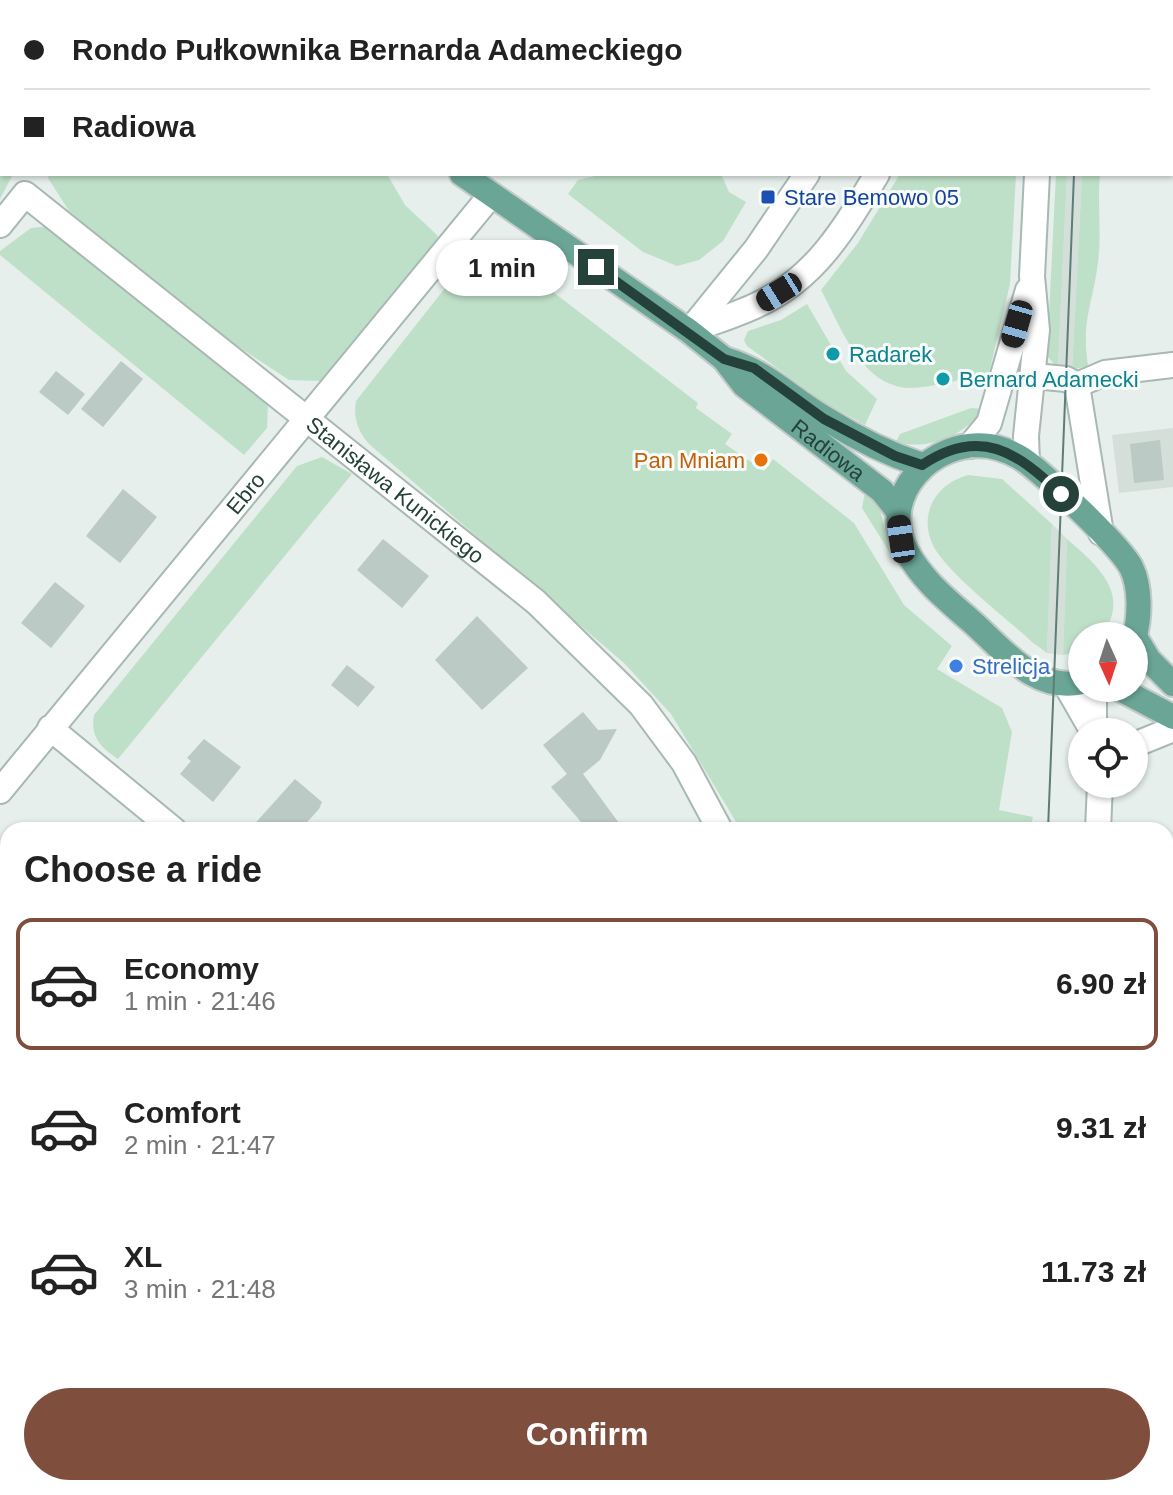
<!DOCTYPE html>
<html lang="en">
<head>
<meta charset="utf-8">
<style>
	:root { --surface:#fff; --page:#f2f2f2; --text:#222; --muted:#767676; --line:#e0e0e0; --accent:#804e3d }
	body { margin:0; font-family:Helvetica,sans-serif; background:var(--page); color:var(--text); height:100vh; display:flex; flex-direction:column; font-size:30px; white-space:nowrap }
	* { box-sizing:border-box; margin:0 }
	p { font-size:26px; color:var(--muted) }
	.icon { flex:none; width:44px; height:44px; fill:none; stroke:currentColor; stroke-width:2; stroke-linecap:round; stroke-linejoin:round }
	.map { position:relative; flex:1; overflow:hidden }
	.side { position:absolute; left:0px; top:822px; width:1174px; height:674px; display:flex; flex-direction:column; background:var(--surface); border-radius:24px 24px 0 0; box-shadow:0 2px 6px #0004 }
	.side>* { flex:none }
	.top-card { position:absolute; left:0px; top:0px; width:1174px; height:176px; box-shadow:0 2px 6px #0004; display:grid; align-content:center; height:176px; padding:0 24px; background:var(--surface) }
	.needle { width:52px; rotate:177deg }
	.tools { position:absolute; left:1068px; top:622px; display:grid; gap:16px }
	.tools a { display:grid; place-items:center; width:80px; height:80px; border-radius:50%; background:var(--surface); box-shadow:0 2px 6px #0004; font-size:40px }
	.end { position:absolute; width:36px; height:36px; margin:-18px; border:10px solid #24423a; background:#fff; box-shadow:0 0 0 4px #fff }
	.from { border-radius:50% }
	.bubble { position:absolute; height:56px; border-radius:28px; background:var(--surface); box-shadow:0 2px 6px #0004; font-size:26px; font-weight:600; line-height:56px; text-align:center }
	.car { position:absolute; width:24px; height:48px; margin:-24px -12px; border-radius:10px; box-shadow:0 0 6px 2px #0007; background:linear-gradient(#222 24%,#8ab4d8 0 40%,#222 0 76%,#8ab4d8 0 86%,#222 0) }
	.top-card b { display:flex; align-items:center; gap:28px; height:76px; font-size:30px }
	.top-card b+b { border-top:2px solid var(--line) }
	.top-card i { width:20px; height:20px; background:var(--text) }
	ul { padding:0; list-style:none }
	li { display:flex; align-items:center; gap:24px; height:132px; margin:0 16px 12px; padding:0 8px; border:4px solid transparent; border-radius:16px }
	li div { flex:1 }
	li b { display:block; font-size:30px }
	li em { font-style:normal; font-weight:600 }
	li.selected { border-color:var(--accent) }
	li>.icon { width:72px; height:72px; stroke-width:1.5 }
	h2 { padding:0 24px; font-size:36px; line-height:96px }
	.action { display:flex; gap:16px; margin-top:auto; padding:16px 24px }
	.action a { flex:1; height:92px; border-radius:48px; background:var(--accent); color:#fff; font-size:32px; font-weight:600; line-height:92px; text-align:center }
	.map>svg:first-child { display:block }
	.built { fill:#d4dfda }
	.green { fill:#bfe0c8 }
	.building { fill:#bbcac4 }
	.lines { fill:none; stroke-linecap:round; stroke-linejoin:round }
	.minor-casing { stroke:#a8b8b2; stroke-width:28 }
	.major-casing { stroke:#c2cac8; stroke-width:28 }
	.minor { stroke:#fff; stroke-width:24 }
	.major { stroke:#6aa596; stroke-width:24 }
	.tram { stroke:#5f7d75; stroke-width:2 }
	.route { stroke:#24423a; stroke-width:10 }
	.transit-dot { fill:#1a4fb4; stroke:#f7fbf9; stroke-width:3 }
	.culture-dot { fill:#0f9aa8; stroke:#f7fbf9; stroke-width:3 }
	.food-dot { fill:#e8710a; stroke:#f7fbf9; stroke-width:3 }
	.shop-dot { fill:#3f7fe0; stroke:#f7fbf9; stroke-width:3 }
	.labels { text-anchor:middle; stroke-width:6; stroke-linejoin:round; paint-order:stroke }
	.transit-label { font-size:22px; fill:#164399; stroke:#f7fbf9; text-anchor:start }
	.culture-label { font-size:22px; fill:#0d838f; stroke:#f7fbf9; text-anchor:start }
	.street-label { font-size:22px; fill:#24423a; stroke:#f7fbf9 }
	.food-label { font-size:22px; fill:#c56008; stroke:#f7fbf9; text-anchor:end }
	.shop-label { font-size:22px; fill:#366cbe; stroke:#f7fbf9; text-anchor:start }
</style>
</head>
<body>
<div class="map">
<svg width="1173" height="1495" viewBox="0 0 1173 1495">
	<rect width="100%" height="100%" fill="#e6efeb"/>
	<g class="built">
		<polygon points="1067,174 1082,174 1072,370 1058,368"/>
		<polygon points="1173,428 1173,487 1119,493 1112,435"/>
		<polygon points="1052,524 1067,539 1063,655 1047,653"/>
		<polygon points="424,1488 608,1488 608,1495 455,1495 424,1494"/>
	</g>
	<g class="green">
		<polygon points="325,0 698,0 328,2"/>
		<polygon points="0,63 2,174 13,174 0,199"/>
		<path d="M 49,174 L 387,174 L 405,205 L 438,236 C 421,287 359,340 322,381 L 289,380 L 193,317 L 69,211 L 48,178 Z"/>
		<polygon points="603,174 721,174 729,192 746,202 723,241 699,260 677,266 643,252 568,194 578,180"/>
		<path d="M 900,174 L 1016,174 L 1010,284 L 989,373 C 964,378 934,388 909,388 C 860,386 840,324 821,290 L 858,243 Z"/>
		<polygon points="1056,174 1067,174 1058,368 1047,356"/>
		<path d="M 1082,174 L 1100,174 C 1097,203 1102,233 1098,262 C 1093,305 1081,319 1088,366 L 1072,370 Z"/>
		<polygon points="49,226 268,403 267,428 244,455 0,255 0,251 31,228"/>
		<path d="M 484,246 L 493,246 L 698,403 L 696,408 L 732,434 L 725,444 L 764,471 L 773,459 L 854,523 L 904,605 L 952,646 L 937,669 L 1002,708 L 1012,732 L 999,810 L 1033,817 L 1030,830 L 741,830 L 671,714 L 624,663 L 369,444 C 358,431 353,418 356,401 L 464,264 Z"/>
		<polygon points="807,304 846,371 877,399 865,425 824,402 747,346 744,340 748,331 781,320"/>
		<path d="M 971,408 L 983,409 C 965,436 927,451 896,442 L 900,434 Z"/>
		<path d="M 322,457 L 352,474 L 118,759 C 101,748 90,737 94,715 L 297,466 Z"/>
		<path d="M 968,475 L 1002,479 L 1052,524 L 1047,653 L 1032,642 C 1005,617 957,581 937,552 C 916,520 932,485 968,475 Z"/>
		<polygon points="865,492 880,509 890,553 862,508"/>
		<path d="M 1067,539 C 1097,565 1133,595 1101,636 L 1082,636 L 1082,651 L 1063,655 Z"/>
		<rect x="827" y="1488" width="186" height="7"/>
	</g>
	<g class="building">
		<polygon points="121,361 143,379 103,427 81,409"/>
		<polygon points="56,371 85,394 68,415 39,392"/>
		<polygon points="1160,440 1164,480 1134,483 1130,444"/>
		<polygon points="123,489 157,517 120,563 86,536"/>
		<polygon points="383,539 429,576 402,608 357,570"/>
		<polygon points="55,582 85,606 51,648 21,623"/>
		<polygon points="477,616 528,668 482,710 435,660"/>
		<polygon points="347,665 375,687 358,707 331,685"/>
		<polygon points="583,712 598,730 617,729 600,760 583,774 624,830 588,830 551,787 567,774 543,745"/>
		<polygon points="204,739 241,767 213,802 180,774 191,761 187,758"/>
		<polygon points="295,779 322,802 319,809 300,830 249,830"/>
	</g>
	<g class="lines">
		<g class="minor-casing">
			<g id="minor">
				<polyline points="1024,0 1024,2"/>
				<polyline points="915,2 917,0"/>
				<polyline points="950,2 950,0"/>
				<polyline points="1172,42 1173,42"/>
				<path id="s1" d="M 0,225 L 25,194 L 536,602 L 641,705 L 684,763 L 720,830"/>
				<polyline points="691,329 756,249 807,174"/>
				<path d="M 689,331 C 712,322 737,315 759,304 C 816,278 846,226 877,174"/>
				<polyline points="1034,376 1066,379 1077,385 1101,533"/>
				<polyline points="1077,385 1105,373 1173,365"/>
				<polyline points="970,446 989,423 1028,290"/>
				<polyline points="1027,462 1026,436 1037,330 1032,276 1037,174"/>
				<polyline points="1066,685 1093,732"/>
				<polyline points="50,728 174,830"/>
				<polyline points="1094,730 1094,688"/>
				<polyline points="1134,745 1173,729"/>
				<path id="s2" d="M 0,791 L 491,195"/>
				<polyline points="1098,830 1100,784"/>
				<polyline points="1166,976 1173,976"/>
				<polyline points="0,1067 8,1074"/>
				<polyline points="0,1360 0,1391"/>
				<polyline points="402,1495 403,1488"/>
				<polyline points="811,1495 811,1488"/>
				<polyline points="1069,1495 1069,1488"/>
			</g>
		</g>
		<g class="major-casing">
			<g id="major">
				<polyline points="224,0 226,2"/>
				<path id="s3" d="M 462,174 L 689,331 L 724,359 L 744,385 L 882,491 L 897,510"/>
				<path d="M 724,359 C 768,372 788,397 826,419 C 856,438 888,454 922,465"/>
				<polyline points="1135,637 1149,660 1173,684"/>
				<path d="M 1082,682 C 1035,693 1004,650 971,621 C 946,599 922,580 906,550 C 878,495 933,438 989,446 C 1002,448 1018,455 1028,463 C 1050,480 1119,545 1131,567 C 1141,587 1140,618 1134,639"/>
				<polyline points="1118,688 1173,717"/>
			</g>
		</g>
		<use href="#minor" class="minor"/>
		<use href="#major" class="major"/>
		<g class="tram">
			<polyline points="1063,0 1063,2"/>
			<polyline points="1048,830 1074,174"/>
			<polyline points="1022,1495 1022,1488"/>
		</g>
	</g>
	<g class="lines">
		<path class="route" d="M 596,267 L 724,359 L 754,368 L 824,419 L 895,456 L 922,465 C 980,426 1017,452 1061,494"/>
	</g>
	<rect class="transit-dot" x="760" y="189" width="16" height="16" rx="4"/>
	<g class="culture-dot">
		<circle cx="833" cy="354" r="8"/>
		<circle cx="943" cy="379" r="8"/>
	</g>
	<circle class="food-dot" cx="761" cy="460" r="8"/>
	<circle class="shop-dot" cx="956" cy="666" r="8"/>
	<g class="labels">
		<g class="transit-label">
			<text x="784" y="205">Stare Bemowo 05</text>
		</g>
		<g class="culture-label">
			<text x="849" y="362">Radarek</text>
			<text x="959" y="387">Bernard Adamecki</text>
		</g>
		<g class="street-label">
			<text dy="8" stroke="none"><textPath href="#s3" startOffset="460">Radiowa</textPath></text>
			<text dy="8" stroke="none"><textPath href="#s1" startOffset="514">Stanisława Kunickiego</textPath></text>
			<text dy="8" stroke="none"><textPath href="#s2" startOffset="386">Ebro</textPath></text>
		</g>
		<g class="food-label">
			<text x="745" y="468">Pan Mniam</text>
		</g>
		<g class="shop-label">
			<text x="972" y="674">Strelicja</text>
		</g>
	</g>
</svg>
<div class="tools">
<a><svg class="needle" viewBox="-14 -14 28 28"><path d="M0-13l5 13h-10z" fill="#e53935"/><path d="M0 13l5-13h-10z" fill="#767676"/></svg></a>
<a><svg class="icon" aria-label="locate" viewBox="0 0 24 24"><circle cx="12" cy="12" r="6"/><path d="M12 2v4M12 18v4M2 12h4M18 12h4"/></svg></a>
</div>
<i class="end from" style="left:1061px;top:494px"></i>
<i class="end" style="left:596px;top:267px"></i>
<div class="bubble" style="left:436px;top:240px;width:132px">1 min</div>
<i class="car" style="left:779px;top:292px;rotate:238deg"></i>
<i class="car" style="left:1017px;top:324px;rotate:196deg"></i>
<i class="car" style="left:901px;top:539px;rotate:352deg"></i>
<div class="top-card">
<b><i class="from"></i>Rondo Pułkownika Bernarda Adameckiego</b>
<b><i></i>Radiowa</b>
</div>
<section class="side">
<h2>Choose a ride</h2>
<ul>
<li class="selected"><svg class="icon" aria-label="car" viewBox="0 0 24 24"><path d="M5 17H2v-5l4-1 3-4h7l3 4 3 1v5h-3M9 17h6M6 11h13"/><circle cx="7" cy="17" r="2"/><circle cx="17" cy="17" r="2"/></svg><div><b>Economy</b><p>1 min · 21:46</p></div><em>6.90 zł</em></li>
<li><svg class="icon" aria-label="car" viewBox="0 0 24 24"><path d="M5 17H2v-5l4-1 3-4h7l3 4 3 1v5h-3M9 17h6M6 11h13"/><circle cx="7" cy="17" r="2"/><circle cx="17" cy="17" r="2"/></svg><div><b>Comfort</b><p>2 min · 21:47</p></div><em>9.31 zł</em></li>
<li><svg class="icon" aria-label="car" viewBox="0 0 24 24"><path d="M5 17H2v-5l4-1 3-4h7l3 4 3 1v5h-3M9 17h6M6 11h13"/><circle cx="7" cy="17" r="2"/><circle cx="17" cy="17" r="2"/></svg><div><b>XL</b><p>3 min · 21:48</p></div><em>11.73 zł</em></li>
</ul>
<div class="action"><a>Confirm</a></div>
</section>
</div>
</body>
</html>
